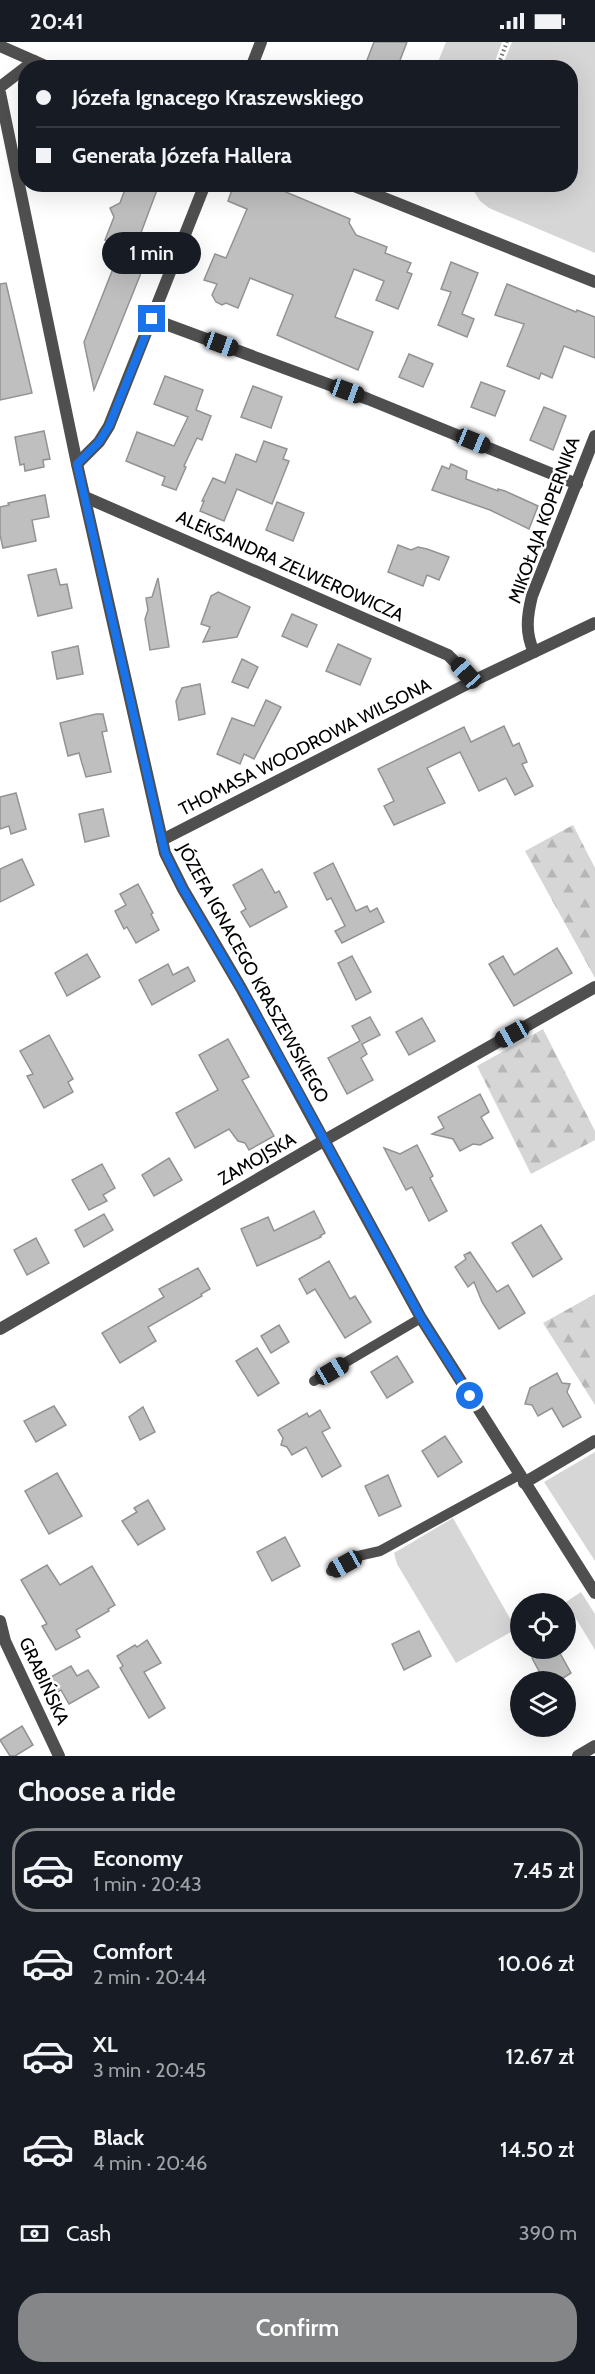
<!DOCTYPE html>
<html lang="en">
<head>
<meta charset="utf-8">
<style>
	:root { --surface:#171b24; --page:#242831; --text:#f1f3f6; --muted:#9ea1a6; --line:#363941; --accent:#858687 }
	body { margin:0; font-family:Cabin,sans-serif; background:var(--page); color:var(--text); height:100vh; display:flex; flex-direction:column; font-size:22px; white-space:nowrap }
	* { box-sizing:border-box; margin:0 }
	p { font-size:20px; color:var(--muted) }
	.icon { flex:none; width:33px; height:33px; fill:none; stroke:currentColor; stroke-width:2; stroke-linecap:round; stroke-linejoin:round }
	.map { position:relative; height:1714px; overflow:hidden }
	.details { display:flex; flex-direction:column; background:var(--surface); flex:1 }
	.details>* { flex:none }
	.guide { position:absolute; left:18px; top:18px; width:560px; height:132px; border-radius:24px; box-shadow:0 6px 24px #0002; display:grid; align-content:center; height:132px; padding:0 18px; background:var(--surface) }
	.buttons { position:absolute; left:510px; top:1551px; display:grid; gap:12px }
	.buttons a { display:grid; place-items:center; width:66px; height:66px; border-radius:50%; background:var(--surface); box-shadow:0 6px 24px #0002; font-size:30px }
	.end { position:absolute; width:27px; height:27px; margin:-14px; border:8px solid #1a73e8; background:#fff; box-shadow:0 0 0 3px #fff }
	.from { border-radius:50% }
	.bubble { position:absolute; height:42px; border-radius:21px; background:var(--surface); box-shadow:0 6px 24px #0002; font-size:20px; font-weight:600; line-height:42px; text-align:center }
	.car { position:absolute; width:18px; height:36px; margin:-18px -9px; border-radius:8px; box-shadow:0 0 4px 2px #0007; background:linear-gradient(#222 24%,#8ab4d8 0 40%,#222 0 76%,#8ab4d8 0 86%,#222 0) }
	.guide b { display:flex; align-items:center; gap:21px; height:57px; font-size:22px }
	.guide b+b { border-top:2px solid var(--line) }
	.guide i { width:15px; height:15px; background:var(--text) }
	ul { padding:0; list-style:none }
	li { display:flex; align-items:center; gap:18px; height:84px; margin:0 12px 9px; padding:0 6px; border:3px solid transparent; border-radius:24px }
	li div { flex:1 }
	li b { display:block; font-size:22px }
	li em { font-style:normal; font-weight:600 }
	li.current { border-color:var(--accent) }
	li>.icon { width:54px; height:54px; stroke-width:1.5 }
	h2 { padding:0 18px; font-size:27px; line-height:72px }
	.pay { display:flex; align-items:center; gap:15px; height:66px; padding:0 18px; font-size:22px }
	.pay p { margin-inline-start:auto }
	.cta { display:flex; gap:12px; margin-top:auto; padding:12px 18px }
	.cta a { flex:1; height:69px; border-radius:24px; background:var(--accent); color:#fff; font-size:24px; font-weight:600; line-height:69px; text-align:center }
	.status { display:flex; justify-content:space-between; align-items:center; height:42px; padding:0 30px; background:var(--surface); direction:ltr }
	.status svg { height:16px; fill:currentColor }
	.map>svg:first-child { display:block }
	.grass { fill:#d6d6d6 }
	.forest { fill:url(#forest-firs) }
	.building { fill:#bfbfbf; stroke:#939393; stroke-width:1.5 }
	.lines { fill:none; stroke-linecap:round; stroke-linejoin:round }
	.path { stroke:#717171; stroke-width:4; stroke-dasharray:1.5 3; stroke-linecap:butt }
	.lane { stroke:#4f4f4f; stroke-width:10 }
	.street { stroke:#4f4f4f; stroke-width:12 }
	.route { stroke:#1a73e8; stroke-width:8 }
	.labels { text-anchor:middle; stroke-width:5; stroke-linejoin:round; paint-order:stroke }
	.street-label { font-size:18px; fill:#000; stroke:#fff }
</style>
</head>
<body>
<div class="status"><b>20:41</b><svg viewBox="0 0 49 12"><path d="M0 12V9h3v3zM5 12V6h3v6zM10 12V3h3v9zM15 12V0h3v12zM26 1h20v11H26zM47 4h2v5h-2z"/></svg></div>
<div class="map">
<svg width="595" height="1714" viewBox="0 0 595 1714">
	<defs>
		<pattern id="forest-firs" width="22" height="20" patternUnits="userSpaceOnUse" patternTransform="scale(1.5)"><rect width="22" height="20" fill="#d6d6d6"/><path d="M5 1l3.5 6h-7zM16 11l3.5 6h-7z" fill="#b6b6b6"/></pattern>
	</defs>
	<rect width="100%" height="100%" fill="#fff"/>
	<g class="grass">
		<polygon points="446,0 502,0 493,25 436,25"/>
		<polygon points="512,0 595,0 595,211 489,166 480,159 470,143 570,142 570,26 502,25"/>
		<polygon points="595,1410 595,1519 544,1440"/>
		<polygon points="453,1476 516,1587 456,1621 397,1522 394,1511"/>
		<polygon points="581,1550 595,1572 595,1608 566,1560"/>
	</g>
	<g class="forest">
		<polygon points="573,783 595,826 595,936 525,809"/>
		<polygon points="543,987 595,1089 595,1098 531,1132 477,1024"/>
		<polygon points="595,1252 595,1363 543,1281"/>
	</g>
	<g class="building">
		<polygon points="374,0 407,0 397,26 364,26"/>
		<polygon points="127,142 142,142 157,148 139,196 145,198 134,229 141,231 94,348 84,300 122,204 105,198 114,175 110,166 120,161"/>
		<polygon points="234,142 267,142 350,177 349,181 356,193 387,205 385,211 411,221 407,230 412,232 398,267 376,258 384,239 354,227 335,275 373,290 358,328 277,293 293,253 250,236 238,266 226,261 222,263 216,260 212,253 217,242 204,238 215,212 226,216 247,167 228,159"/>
		<polygon points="451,220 478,231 462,272 474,277 467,295 438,283 451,250 441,247"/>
		<polygon points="6,241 32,351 0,358 0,242"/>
		<polygon points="507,242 576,270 577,268 595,275 595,316 564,304 552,336 541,331 539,337 507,324 524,282 495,273"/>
		<polygon points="409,312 433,322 423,345 399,335"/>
		<polygon points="165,334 203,348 196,368 211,374 202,398 197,396 184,424 186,425 176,448 162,443 165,435 126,419 137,390 174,404 188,375 154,362"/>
		<polygon points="481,340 505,349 495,374 471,365"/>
		<polygon points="253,344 282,355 271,386 241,375"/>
		<polygon points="544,365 566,374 553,408 530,398"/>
		<polygon points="44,389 50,417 43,418 44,425 25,429 24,422 20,423 15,395"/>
		<polygon points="264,399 287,407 283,417 289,419 272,462 237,447 224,479 200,469 204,459 202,459 213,436 225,441 236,412 256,420"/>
		<polygon points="451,422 467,429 466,437 498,449 498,447 505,449 538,464 529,487 490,468 432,448 442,424 449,427"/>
		<polygon points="45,453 49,475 32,478 36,499 3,506 0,493 0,465 9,463 8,461"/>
		<polygon points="277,460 304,471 293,499 266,488"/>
		<polygon points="398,503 411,508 418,505 427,507 449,515 439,538 427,533 423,544 388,530"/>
		<polygon points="56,527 60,543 67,542 72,566 38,574 28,533"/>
		<polygon points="158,536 169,605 150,608 145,577 148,568 146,556 152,555"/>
		<polygon points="218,550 250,565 237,595 203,600 210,585 201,582 211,554"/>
		<polygon points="292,572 317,583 307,605 282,594"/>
		<polygon points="338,602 371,617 360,643 326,629"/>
		<polygon points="78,604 83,632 57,637 52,610"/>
		<polygon points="242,617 258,625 248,646 232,640"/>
		<polygon points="200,642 205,672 179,678 176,659 182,646"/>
		<polygon points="266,658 281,665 254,717 244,712 240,722 217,712 232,676 254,684"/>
		<polygon points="96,672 103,672 107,689 102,690 111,730 86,735 79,711 68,714 60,681"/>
		<polygon points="504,684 513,704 519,701 527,720 522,722 533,744 515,753 506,736 479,749 460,710 427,726 445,761 394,783 384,764 394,759 378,727 464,685 471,700"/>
		<polygon points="16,751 26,787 11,792 9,784 0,787 0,755"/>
		<polygon points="103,767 109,794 85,800 79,772"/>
		<polygon points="22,817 34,843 0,860 0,827"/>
		<polygon points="333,821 356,869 367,864 370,870 377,866 384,880 342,901 335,889 345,884 331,856 327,858 314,831"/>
		<polygon points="262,827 275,851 279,849 287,865 250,885 241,870 246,867 233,843"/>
		<polygon points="138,842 153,871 151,872 159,888 136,901 127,885 124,887 115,869 126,863 120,852"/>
		<polygon points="557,906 572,931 514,964 489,922 503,914 514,933"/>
		<polygon points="87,912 100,935 67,954 55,931"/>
		<polygon points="352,914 371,950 356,958 338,921"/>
		<polygon points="168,922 173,933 188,925 195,939 152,963 139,938"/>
		<polygon points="370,975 380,993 362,1002 367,1012 361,1016 373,1038 347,1052 328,1016 360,999 352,984"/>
		<polygon points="422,976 435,999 409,1013 396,990"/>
		<polygon points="49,993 73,1037 68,1040 73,1050 44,1066 27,1034 33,1032 20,1009"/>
		<polygon points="228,997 249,1035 242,1038 274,1094 249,1108 245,1101 238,1099 229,1087 195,1106 176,1071 218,1048 199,1013"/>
		<polygon points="480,1052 489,1070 481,1075 493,1096 480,1103 473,1102 460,1109 453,1097 432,1092 444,1086 438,1075"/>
		<polygon points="417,1103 433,1134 430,1136 447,1169 429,1179 412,1145 406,1148 384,1106 400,1112"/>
		<polygon points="169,1116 182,1138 154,1154 142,1133"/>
		<polygon points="102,1122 115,1146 103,1153 107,1159 89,1168 72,1138"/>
		<polygon points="314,1169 325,1191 320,1194 321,1195 257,1224 241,1187 268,1175 274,1189"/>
		<polygon points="104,1172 113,1188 84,1205 75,1188"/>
		<polygon points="541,1183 562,1217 533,1235 512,1201"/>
		<polygon points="36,1196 49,1221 27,1233 14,1208"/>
		<polygon points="470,1210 497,1250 508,1243 525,1271 499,1287 482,1260 474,1240 468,1245 455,1225 466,1217 464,1213"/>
		<polygon points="329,1219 350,1257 355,1254 371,1280 345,1296 315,1247 307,1252 299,1237"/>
		<polygon points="198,1226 210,1247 201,1252 202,1254 148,1285 156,1299 120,1321 102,1291 164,1255 159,1247"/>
		<polygon points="279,1283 289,1300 271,1311 261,1294"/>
		<polygon points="257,1306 279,1341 258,1354 236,1319"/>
		<polygon points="397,1314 413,1340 387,1356 371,1330"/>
		<polygon points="557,1331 562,1341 570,1342 567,1350 581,1375 563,1385 552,1366 538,1374 532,1363 525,1362 530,1346"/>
		<polygon points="54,1364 66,1383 36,1400 24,1379"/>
		<polygon points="143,1365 155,1390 140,1398 129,1375"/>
		<polygon points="320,1368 330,1386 322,1390 341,1424 322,1435 306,1405 292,1413 287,1405 281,1403 283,1396 278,1388 307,1371 309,1375"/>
		<polygon points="445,1394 462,1420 438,1435 422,1409"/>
		<polygon points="57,1431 82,1474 49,1492 25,1449"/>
		<polygon points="388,1433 401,1464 379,1474 365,1444"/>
		<polygon points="148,1458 165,1487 138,1503 122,1479 137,1470 134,1466"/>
		<polygon points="285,1495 300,1524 272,1539 257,1510"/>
		<polygon points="47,1523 60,1543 92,1524 115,1563 108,1567 109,1569 76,1588 80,1595 56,1608 42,1584 47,1582 21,1538"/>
		<polygon points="419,1589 431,1614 404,1628 392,1602"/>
		<polygon points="147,1598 161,1621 144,1630 165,1666 149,1676 120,1626 123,1624 117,1614 135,1603 137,1605"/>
		<polygon points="549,1606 557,1606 571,1631 557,1640 545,1640 532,1616"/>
		<polygon points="71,1624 77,1634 88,1628 99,1645 69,1662 61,1648 58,1650 49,1636"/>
		<polygon points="22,1684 33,1703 15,1714 10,1714 0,1698"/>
	</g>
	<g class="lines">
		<polyline class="path" points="497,26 507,0"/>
		<g class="lane">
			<polyline points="314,1339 421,1276"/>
			<polyline points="331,1529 358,1514 380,1509 519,1433"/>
		</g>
		<g class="street">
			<polyline points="0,4 50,26"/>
			<polyline points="251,26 261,0"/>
			<polyline points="0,45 34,19"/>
			<polyline points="0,51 77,422 165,811 183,847 241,946 421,1276 595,1551"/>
			<polyline points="349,142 595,240"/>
			<polyline points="152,277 368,357 577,442"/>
			<polyline points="77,422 99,400 109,384 205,142"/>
			<polyline points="85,455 448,613 466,631 471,640"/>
			<path d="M 534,610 C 525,591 527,574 532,554 L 595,394"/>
			<polyline points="162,798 471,640 595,581"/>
			<polyline points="0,1287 325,1098 595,945"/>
			<polyline points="524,1441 595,1399"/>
			<polyline points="0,1579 5,1599 59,1714"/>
			<polyline points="578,1714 595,1704"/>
		</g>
	</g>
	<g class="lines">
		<polyline class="route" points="152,277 109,384 99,400 77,422 165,811 183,847 252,965 421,1276 470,1354"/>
	</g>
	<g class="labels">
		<g class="street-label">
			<text transform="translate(544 478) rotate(-70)" y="6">MIKOŁAJA KOPERNIKA</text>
			<text transform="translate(290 524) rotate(24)" y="6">ALEKSANDRA ZELWEROWICZA</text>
			<text transform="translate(305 705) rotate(-27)" y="6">THOMASA WOODROWA WILSONA</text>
			<text transform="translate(253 931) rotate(61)" y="6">JÓZEFA IGNACEGO KRASZEWSKIEGO</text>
			<text transform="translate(257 1117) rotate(-30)" y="6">ZAMOJSKA</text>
			<text transform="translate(44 1639) rotate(65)" y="6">GRABIŃSKA</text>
		</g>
	</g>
</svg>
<div class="buttons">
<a><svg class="icon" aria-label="locate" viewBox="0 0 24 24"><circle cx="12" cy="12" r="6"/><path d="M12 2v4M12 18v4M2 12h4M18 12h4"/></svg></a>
<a><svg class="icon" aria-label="layers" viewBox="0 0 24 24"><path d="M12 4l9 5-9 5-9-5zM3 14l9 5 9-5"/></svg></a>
</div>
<i class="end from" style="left:470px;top:1354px"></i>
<i class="end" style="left:152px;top:277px"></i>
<div class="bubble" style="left:102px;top:190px;width:99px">1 min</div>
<i class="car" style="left:221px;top:302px;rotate:110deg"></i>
<i class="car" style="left:347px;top:349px;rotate:110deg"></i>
<i class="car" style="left:473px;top:399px;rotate:112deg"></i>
<i class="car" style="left:466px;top:631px;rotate:318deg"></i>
<i class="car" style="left:512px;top:992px;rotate:241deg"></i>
<i class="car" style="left:332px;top:1329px;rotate:59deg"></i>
<i class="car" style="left:345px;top:1522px;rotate:241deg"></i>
<div class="guide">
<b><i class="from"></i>Józefa Ignacego Kraszewskiego</b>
<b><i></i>Generała Józefa Hallera</b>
</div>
</div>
<section class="details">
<h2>Choose a ride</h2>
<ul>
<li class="current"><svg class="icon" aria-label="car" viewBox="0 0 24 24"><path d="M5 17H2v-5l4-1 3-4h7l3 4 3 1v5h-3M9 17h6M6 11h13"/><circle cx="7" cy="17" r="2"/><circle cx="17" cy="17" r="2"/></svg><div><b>Economy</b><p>1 min · 20:43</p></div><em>7.45 zł</em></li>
<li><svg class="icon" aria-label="car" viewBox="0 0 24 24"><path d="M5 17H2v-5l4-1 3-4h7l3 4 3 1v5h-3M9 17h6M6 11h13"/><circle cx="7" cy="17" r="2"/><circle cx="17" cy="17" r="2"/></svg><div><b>Comfort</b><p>2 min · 20:44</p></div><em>10.06 zł</em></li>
<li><svg class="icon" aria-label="car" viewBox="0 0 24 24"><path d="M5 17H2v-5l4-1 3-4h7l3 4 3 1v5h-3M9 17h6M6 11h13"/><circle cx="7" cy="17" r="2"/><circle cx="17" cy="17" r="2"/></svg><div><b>XL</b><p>3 min · 20:45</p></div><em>12.67 zł</em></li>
<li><svg class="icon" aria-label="car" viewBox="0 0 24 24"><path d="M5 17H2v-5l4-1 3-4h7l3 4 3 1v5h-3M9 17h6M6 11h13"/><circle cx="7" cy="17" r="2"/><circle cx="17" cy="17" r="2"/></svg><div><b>Black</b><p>4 min · 20:46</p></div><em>14.50 zł</em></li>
</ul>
<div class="pay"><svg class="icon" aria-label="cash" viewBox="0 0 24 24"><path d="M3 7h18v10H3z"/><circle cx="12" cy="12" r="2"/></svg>Cash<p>390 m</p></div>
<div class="cta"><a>Confirm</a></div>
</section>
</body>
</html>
